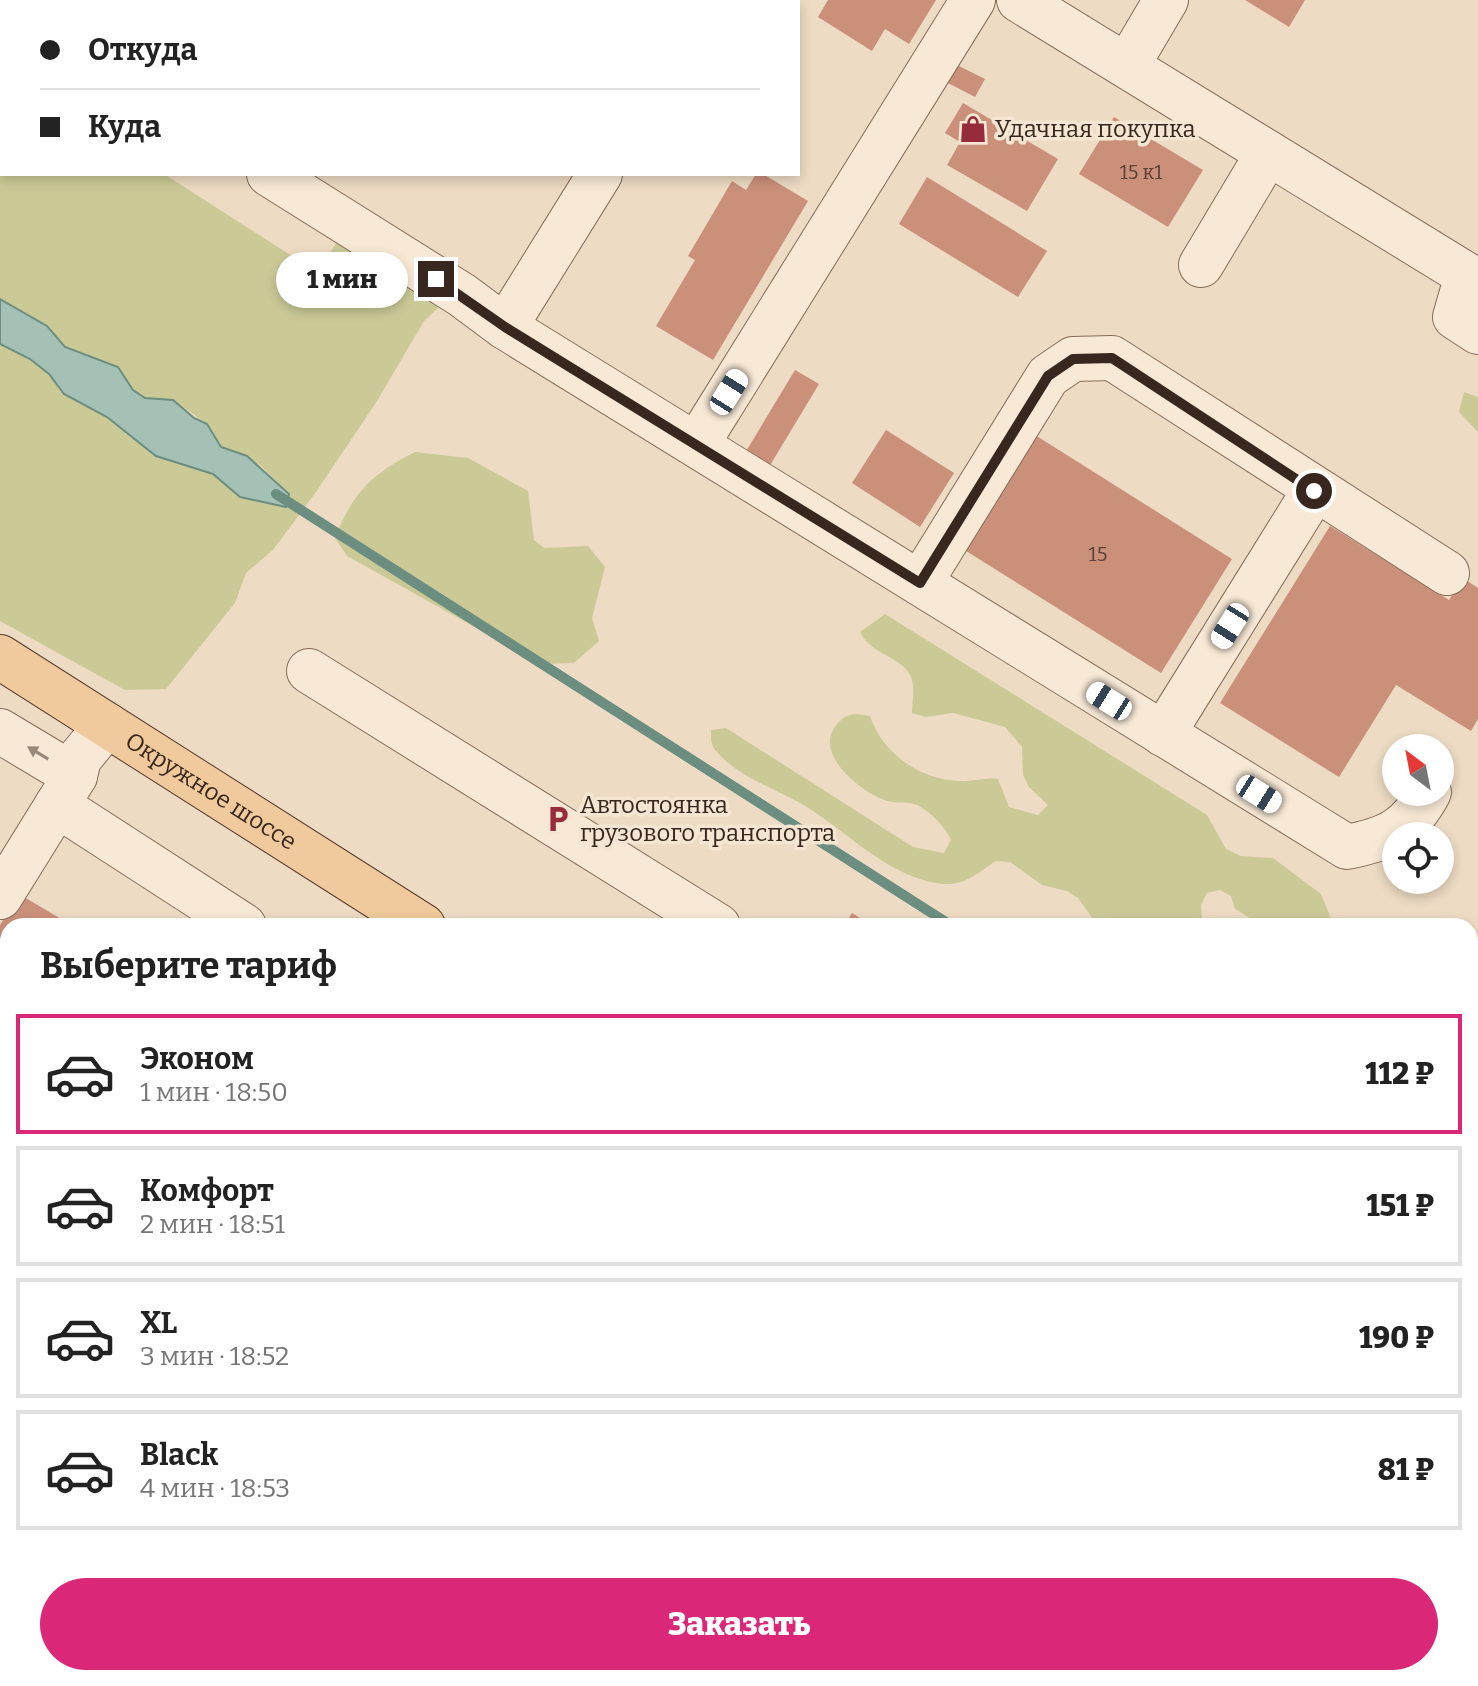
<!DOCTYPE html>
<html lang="ru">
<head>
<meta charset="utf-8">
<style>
	:root { --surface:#fff; --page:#f2f2f2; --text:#222; --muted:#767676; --line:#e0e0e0; --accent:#db2777 }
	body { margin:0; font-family:Bitter,serif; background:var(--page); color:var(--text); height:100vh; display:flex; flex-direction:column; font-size:30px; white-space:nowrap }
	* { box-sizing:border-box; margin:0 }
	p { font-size:26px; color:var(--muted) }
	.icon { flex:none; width:44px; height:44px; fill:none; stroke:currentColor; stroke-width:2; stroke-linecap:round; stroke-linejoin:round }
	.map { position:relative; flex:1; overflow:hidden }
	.sheet { position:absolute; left:0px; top:918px; width:1478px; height:768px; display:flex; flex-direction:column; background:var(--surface); border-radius:24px 24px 0 0; box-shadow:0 4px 12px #0003 }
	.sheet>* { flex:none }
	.guide { position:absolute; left:0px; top:0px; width:800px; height:176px; box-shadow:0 4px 12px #0003; display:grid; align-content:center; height:176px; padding:0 40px; background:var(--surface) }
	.needle { width:52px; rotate:328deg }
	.buttons { position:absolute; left:1382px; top:734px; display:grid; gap:16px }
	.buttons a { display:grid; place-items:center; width:72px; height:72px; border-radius:50%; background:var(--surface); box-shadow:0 4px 12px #0003; font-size:40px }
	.end { position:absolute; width:36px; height:36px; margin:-18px; border:10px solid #37271e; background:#fff; box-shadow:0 0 0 4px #fff }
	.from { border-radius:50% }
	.bubble { position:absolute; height:56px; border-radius:28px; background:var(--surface); box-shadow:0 4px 12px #0003; font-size:26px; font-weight:800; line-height:56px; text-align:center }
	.car { position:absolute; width:24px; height:48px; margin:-24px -12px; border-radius:10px; box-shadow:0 0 6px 2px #0007; background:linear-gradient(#fff 24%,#345 0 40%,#fff 0 76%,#345 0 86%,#fff 0) }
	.guide b { display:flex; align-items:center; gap:28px; height:76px; font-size:30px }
	.guide b+b { border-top:2px solid var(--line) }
	.guide i { width:20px; height:20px; background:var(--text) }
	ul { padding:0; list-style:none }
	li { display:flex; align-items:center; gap:24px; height:120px; margin:0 16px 12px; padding:0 24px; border:4px solid var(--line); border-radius:0px }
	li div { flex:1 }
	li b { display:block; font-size:30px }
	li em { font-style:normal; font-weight:800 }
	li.active { border-color:var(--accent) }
	li>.icon { width:72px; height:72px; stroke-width:1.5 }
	h2 { padding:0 40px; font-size:36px; line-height:96px }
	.action { display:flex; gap:16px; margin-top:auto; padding:16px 40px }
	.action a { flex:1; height:92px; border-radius:48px; background:var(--accent); color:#fff; font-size:32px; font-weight:800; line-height:92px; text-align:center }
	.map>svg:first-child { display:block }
	.green { fill:#cbca97 }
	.water { fill:#a5c0b4; stroke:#6c8e81; stroke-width:2 }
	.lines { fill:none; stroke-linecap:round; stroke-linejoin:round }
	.stream { stroke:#6c8e81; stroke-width:10 }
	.building { fill:#cb907a }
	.minor-casing { stroke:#876c5a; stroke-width:46 }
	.major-casing { stroke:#553b2f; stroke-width:46 }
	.minor { stroke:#f8e9d6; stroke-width:44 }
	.major { stroke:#f0ca9c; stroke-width:44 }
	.rail { stroke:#37271e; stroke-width:6; stroke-dasharray:14 14; stroke-linecap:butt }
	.oneway { fill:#98887a }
	.route { stroke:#37271e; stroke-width:10 }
	.labels { text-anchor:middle; stroke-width:7; stroke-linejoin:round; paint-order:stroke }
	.number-label { font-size:20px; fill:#5c4135 }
	.poi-label { font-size:24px; fill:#37271e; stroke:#f5e6d3; text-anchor:start }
	.street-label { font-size:24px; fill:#37271e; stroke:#f5e6d3 }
</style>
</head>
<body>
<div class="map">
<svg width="1478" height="1686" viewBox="0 0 1478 1686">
	<rect width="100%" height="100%" fill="#eddbc3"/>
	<g class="green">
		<polygon points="0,69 2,174 164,174 317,272 337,242 439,307 424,321 377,401 316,492 273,550 246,573 235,603 166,689 125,690 0,621 0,344 30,359 49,374 64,394 107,417 156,456 213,474 240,497 286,507 289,494 259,464 221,447 207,424 173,400 145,398 133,390 118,367 65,347 47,326 0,299"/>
		<polygon points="1464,392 1478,397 1478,432 1459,412"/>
		<path d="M 415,452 L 468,458 L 528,491 L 534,540 L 544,548 L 588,546 L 605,567 L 592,618 L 599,641 L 574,663 L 541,664 L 347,556 L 335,538 C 353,492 372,474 415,452 Z"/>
		<path d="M 885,614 L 1207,815 L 1226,849 L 1241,856 L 1273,858 L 1321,894 L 1334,926 L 1254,926 L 1257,922 L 1235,909 L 1231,896 L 1220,890 L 1207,893 L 1201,905 L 1202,919 L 1196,926 L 1098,926 L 1078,898 L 1067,891 L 1042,885 L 1010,862 L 996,861 C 976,874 963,888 936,883 C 884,874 845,829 800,803 C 773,788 737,776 717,752 C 710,745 711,739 711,730 L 726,728 L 913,847 L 944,853 L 951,840 C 945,827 931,812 917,805 C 908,801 897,804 887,801 C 860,792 807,750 841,720 C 850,712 859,714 870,716 C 882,753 920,780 960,781 C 973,782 984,777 998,779 L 1009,807 L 1038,815 L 1048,805 L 1029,787 L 1023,775 L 1022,747 L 1005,727 L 953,713 L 926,717 L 912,713 C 912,702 915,690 912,680 C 906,657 870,655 860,632 Z"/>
		<polygon points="1478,1074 1478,1175 1470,1168 1470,1089"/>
		<polygon points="1478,1296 1478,1497 1470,1492 1470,1302"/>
		<polygon points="8,1625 8,1678 92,1678 99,1686 0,1686 0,1626"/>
	</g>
	<polygon class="water" points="0,299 47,326 65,347 118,367 133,390 145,398 173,400 194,418 207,424 221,447 247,456 289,494 286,507 240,497 213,474 156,456 107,417 64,394 49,374 30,359 0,344"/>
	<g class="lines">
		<g class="stream">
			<polyline points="276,494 952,926"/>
			<polyline points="1470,1280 1478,1255"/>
		</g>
	</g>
	<g class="building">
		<polygon points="828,0 936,0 909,44 885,29 872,51 818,17"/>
		<polygon points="1245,0 1305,0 1289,27"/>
		<polygon points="955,64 985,79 975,97 946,82"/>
		<polygon points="963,103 1058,159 1027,211 947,165 960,142 945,133"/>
		<polygon points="1114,117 1203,170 1168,227 1079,174"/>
		<polygon points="756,174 763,174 808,201 713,360 656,326 695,260 688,256 732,181 746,190"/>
		<polygon points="927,177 1047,251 1018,297 899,224"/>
		<polygon points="795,370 819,384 766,472 742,458"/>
		<polygon points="886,430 954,473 920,527 852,483"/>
		<polygon points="1035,435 1232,559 1161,673 963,549"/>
		<polygon points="1330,526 1449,600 1463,578 1478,588 1478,719 1471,731 1396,685 1339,777 1220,703"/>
		<polygon points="19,894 73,926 8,926 8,942 0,937 0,925"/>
		<polygon points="852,913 873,926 844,926"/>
		<polygon points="0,1151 8,1156 8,1541 0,1536"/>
		<polygon points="235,1678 380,1678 375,1686 249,1686"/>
		<polygon points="448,1678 737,1678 750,1686 460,1686"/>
		<polygon points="857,1678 894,1678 889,1686 857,1686 853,1683"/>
	</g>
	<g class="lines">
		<g class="minor-casing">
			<g id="minor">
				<polyline points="315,0 318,2"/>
				<polyline points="1019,0 1467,275 1455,317 1478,332"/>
				<polyline points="706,2 707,0"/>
				<polyline points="0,5 2,6"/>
				<polyline points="1127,66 1166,0"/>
				<path d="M 269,174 L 462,295 L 505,327 L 1347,847 C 1387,839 1409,830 1429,792"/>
				<polyline points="1201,265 1268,153"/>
				<polyline points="505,327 600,174"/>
				<polyline points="697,444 973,0"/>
				<polyline points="920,583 1048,376 1073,359 1112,358 1447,573"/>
				<polyline points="309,671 718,926"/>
				<polyline points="0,731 75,776"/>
				<polyline points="1163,734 1314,491"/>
				<polyline points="57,805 244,926"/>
				<polyline points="0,897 75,776 79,759 107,725"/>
				<polyline points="0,1101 8,1106"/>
				<polyline points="791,1678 804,1686"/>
				<polyline points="1443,1678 1455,1686"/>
				<polyline points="936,1686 941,1678"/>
				<polyline points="1164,1686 1168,1678"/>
			</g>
		</g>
		<g class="major-casing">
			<g id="major">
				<path id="s1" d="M 0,657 L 423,926"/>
				<polyline points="1470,1565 1478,1570"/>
			</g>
		</g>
		<use href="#minor" class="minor"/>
		<use href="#major" class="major"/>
		<g class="rail">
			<polyline points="0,1508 8,1513"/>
			<polyline points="270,1678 282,1686"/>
		</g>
	</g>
	<defs><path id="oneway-solid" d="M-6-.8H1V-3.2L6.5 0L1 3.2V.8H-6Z" transform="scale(2)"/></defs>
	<use class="oneway" href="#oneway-solid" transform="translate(38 753) rotate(-149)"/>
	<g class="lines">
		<polyline class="route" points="436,279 505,327 920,583 1048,376 1073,359 1112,358 1314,491"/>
	</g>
	<defs>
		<g id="shop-bare" transform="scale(2.16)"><path d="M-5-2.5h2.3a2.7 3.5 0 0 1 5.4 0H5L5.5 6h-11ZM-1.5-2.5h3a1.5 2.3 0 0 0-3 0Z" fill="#952b3b" stroke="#f5e6d3" stroke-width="2.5" paint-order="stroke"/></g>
		<g id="parking-bare" transform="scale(2.16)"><path d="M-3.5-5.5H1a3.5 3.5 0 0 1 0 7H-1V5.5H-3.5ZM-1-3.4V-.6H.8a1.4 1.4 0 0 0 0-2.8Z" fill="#952b3b" stroke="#f5e6d3" stroke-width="2.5" paint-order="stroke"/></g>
	</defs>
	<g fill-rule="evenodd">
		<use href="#shop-bare" x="973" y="129"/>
		<use href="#parking-bare" x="558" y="819"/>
	</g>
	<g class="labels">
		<g class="number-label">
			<text x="1141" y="179">15 к1</text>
			<text x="1098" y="561">15</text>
		</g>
		<g class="poi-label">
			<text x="995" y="137">Удачная покупка</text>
			<text x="580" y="813">Автостоянка<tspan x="580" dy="28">грузового транспорта</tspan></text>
		</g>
		<g class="street-label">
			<text dy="8" stroke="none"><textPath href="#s1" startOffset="250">Окружное шоссе</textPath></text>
		</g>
	</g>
</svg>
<div class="buttons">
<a><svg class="needle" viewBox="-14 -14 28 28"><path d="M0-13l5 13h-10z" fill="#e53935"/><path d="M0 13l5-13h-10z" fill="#767676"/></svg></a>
<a><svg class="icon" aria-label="locate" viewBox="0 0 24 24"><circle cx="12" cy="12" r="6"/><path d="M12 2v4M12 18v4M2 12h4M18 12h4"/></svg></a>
</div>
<i class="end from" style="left:1314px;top:491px"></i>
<i class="end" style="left:436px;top:279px"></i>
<div class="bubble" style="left:276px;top:252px;width:132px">1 мин</div>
<i class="car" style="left:729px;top:392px;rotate:32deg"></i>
<i class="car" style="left:1230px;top:626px;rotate:212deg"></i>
<i class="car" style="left:1109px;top:701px;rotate:302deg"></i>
<i class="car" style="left:1259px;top:794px;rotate:122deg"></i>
<div class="guide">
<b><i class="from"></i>Откуда</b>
<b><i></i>Куда</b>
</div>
<section class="sheet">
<h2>Выберите тариф</h2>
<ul>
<li class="active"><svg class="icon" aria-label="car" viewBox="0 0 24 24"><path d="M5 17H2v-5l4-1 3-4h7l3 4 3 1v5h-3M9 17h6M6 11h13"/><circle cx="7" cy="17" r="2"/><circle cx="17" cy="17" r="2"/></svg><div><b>Эконом</b><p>1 мин · 18:50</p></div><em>112 ₽</em></li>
<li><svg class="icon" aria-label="car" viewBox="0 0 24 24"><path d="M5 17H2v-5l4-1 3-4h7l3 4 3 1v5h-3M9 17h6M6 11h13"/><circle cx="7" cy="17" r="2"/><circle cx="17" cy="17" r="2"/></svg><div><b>Комфорт</b><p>2 мин · 18:51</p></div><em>151 ₽</em></li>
<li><svg class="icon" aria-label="car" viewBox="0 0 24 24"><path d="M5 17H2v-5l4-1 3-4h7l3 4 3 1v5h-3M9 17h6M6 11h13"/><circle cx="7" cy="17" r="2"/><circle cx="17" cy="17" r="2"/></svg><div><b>XL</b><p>3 мин · 18:52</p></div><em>190 ₽</em></li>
<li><svg class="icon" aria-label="car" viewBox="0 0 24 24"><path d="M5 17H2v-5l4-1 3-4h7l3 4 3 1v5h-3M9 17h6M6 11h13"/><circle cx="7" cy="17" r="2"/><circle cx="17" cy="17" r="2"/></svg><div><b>Black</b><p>4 мин · 18:53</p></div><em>81 ₽</em></li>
</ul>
<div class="action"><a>Заказать</a></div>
</section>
</div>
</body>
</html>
